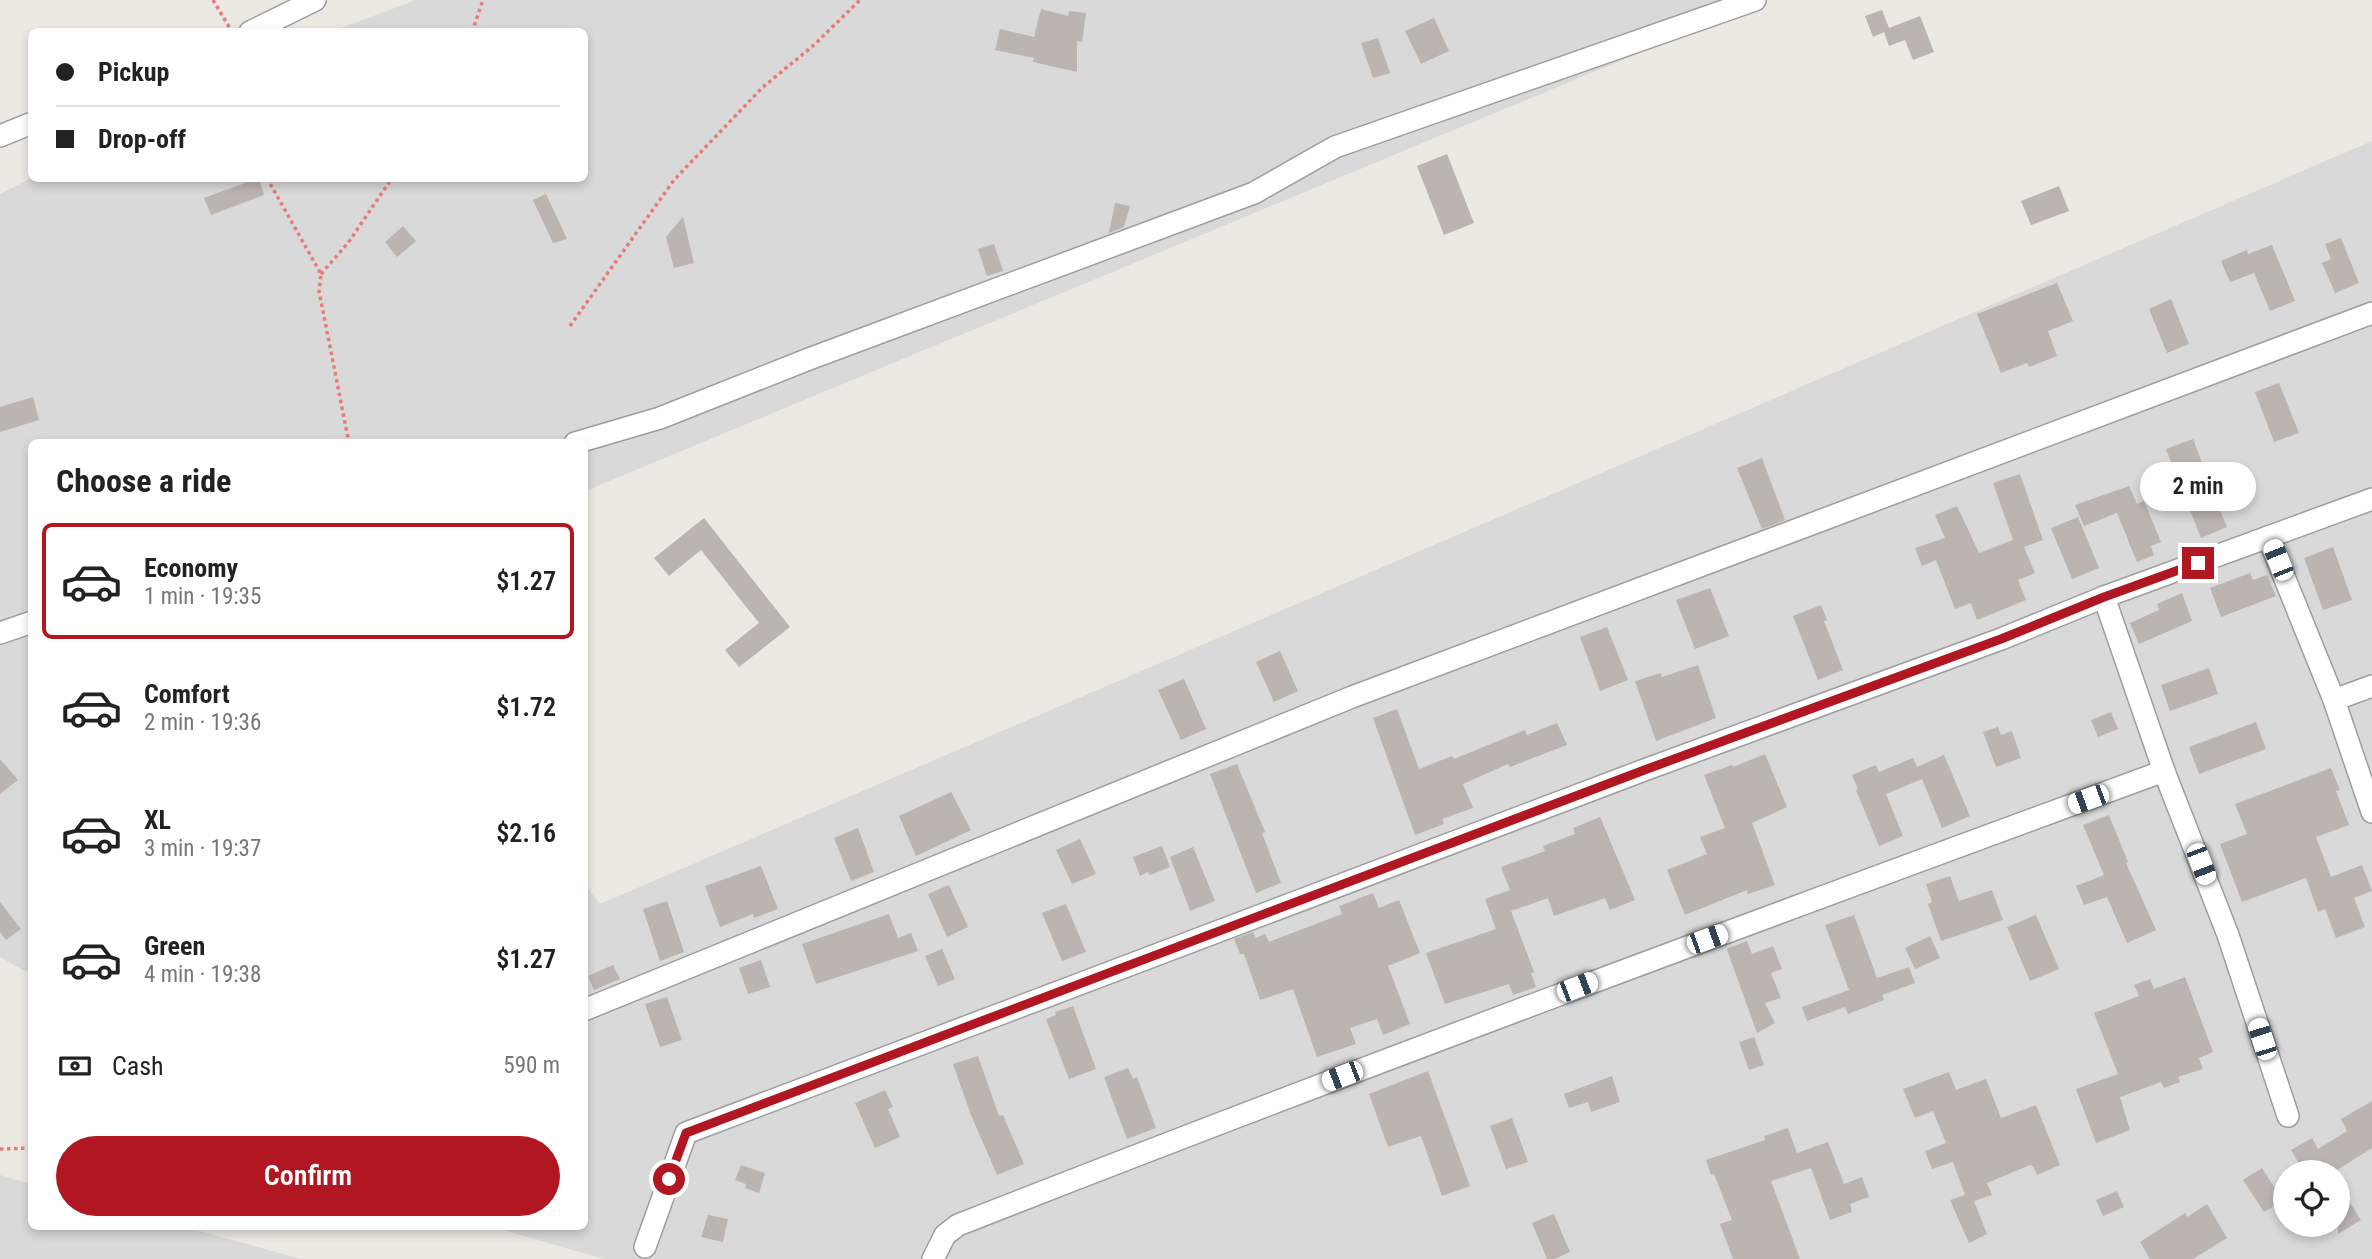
<!DOCTYPE html>
<html lang="en">
<head>
<meta charset="utf-8">
<style>
	:root { --surface:#fff; --page:#f2f2f2; --text:#222; --muted:#767676; --line:#e0e0e0; --accent:#b11721 }
	body { margin:0; font-family:"Roboto Condensed",sans-serif; background:var(--page); color:var(--text); height:100vh; display:flex; flex-direction:column; font-size:26px; white-space:nowrap }
	* { box-sizing:border-box; margin:0 }
	p { font-size:23px; color:var(--muted) }
	.icon { flex:none; width:38px; height:38px; fill:none; stroke:currentColor; stroke-width:2; stroke-linecap:round; stroke-linejoin:round }
	.map { position:relative; flex:1; overflow:hidden }
	.details { position:absolute; left:28px; top:439px; width:560px; height:791px; display:flex; flex-direction:column; background:var(--surface); border-radius:10px; box-shadow:0 4px 10px #0003 }
	.details>* { flex:none }
	.banner { position:absolute; left:28px; top:28px; width:560px; height:154px; border-radius:10px; box-shadow:0 4px 10px #0003; display:grid; align-content:center; height:154px; padding:0 28px; background:var(--surface) }
	.tools { position:absolute; left:2273px; top:1160px; display:grid; gap:14px }
	.tools a { display:grid; place-items:center; width:77px; height:77px; border-radius:50%; background:var(--surface); box-shadow:0 4px 10px #0003; font-size:35px }
	.end { position:absolute; width:32px; height:32px; margin:-16px; border:9px solid #b11721; background:#fff; box-shadow:0 0 0 4px #fff }
	.from { border-radius:50% }
	.bubble { position:absolute; height:49px; border-radius:24px; background:var(--surface); box-shadow:0 4px 10px #0003; font-size:23px; font-weight:600; line-height:49px; text-align:center }
	.car { position:absolute; width:21px; height:42px; margin:-21px -10px; border-radius:9px; box-shadow:0 0 5px 2px #0007; background:linear-gradient(#fff 24%,#345 0 40%,#fff 0 76%,#345 0 86%,#fff 0) }
	.banner b { display:flex; align-items:center; gap:24px; height:66px; font-size:26px }
	.banner b+b { border-top:2px solid var(--line) }
	.banner i { width:18px; height:18px; background:var(--text) }
	ul { padding:0; list-style:none }
	li { display:flex; align-items:center; gap:21px; height:116px; margin:0 14px 10px; padding:0 14px; border:4px solid transparent; border-radius:10px }
	li div { flex:1 }
	li b { display:block; font-size:26px }
	li em { font-style:normal; font-weight:600 }
	li.on { border-color:var(--accent) }
	li>.icon { width:63px; height:63px; stroke-width:1.5 }
	h2 { padding:0 28px; font-size:32px; line-height:84px }
	.pay { display:flex; align-items:center; gap:18px; height:77px; padding:0 28px; font-size:26px }
	.pay p { margin-inline-start:auto }
	.button { display:flex; gap:14px; margin-top:auto; padding:14px 28px }
	.button a { flex:1; height:80px; border-radius:42px; background:var(--accent); color:#fff; font-size:28px; font-weight:600; line-height:80px; text-align:center }
	.map>svg:first-child { display:block }
	.residential { fill:#dad9d9; fill-rule:evenodd }
	.building { fill:#bcb4b0 }
	.lines { fill:none; stroke-linecap:round; stroke-linejoin:round }
	.minor-casing { stroke:#9d9d9d; stroke-width:24 }
	.path { stroke:#e97b77; stroke-width:3.5; stroke-dasharray:3.5 3.5; stroke-linecap:butt }
	.minor { stroke:#fff; stroke-width:21 }
	.route { stroke:#b11721; stroke-width:9 }
</style>
</head>
<body>
<div class="map">
<svg width="2372" height="1259" viewBox="0 0 2372 1259">
	<rect width="100%" height="100%" fill="#ece9e3"/>
	<g class="residential">
		<polygon points="416,0 1767,0 585,491 584,443 32,443 31,971 25,971 0,957 0,194 31,178 584,178 584,32 333,31"/>
		<path d="M 2372,141 L 2372,1259 L 604,1259 L 492,1227 L 584,1227 L 585,885 L 600,904 ZM 2286,1172 L 2338,1172 L 2338,1225 L 2286,1225 Z"/>
		<polygon points="0,1175 31,1184 32,1227 185,1227 301,1259 0,1259"/>
	</g>
	<g class="building">
		<polygon points="1041,9 1068,16 1069,11 1086,13 1082,42 1077,41 1077,72 1033,62 1034,58 995,50 1000,29 1034,37"/>
		<polygon points="1882,10 1889,28 1920,16 1934,52 1913,60 1905,40 1889,46 1884,32 1873,37 1865,16"/>
		<polygon points="1434,18 1449,51 1421,64 1405,31"/>
		<polygon points="1378,38 1390,73 1373,78 1361,43"/>
		<polygon points="1447,154 1474,223 1444,235 1417,166"/>
		<polygon points="244,178 259,178 264,195 211,215 204,198 245,183"/>
		<polygon points="2059,186 2069,211 2031,225 2021,201"/>
		<polygon points="546,194 567,239 553,243 533,200"/>
		<polygon points="1115,203 1130,206 1124,227 1109,233"/>
		<polygon points="683,217 694,263 674,268 666,237"/>
		<polygon points="403,226 416,241 397,257 385,242"/>
		<polygon points="2341,238 2359,283 2335,293 2322,263 2331,259 2325,244"/>
		<polygon points="994,244 1003,271 987,276 978,249"/>
		<polygon points="2272,245 2295,301 2270,311 2254,273 2230,282 2221,261 2247,250 2248,254"/>
		<polygon points="2057,283 2073,321 2048,331 2057,356 2029,367 2027,363 2001,373 1977,314"/>
		<polygon points="2171,299 2189,344 2167,353 2149,309"/>
		<polygon points="2279,383 2299,433 2274,442 2255,392"/>
		<polygon points="33,397 39,420 0,432 0,407"/>
		<polygon points="2193,439 2207,476 2233,465 2242,486 2215,498 2227,527 2201,538 2166,449"/>
		<polygon points="1762,458 1785,520 1762,529 1737,468"/>
		<polygon points="2020,474 2043,540 2024,547 2035,573 2018,580 2026,600 1977,620 1971,603 1955,609 1936,560 1922,566 1915,548 1945,538 1935,515 1957,506 1979,553 2013,540 1993,483"/>
		<polygon points="2129,486 2137,504 2144,501 2161,542 2151,546 2154,555 2137,562 2117,513 2084,526 2075,505"/>
		<polygon points="2078,517 2099,568 2072,579 2051,528"/>
		<polygon points="704,518 790,627 739,667 725,650 759,623 701,550 669,576 654,558"/>
		<polygon points="2333,547 2352,600 2323,610 2304,558"/>
		<polygon points="2250,573 2253,580 2267,575 2276,596 2221,617 2210,588"/>
		<polygon points="1710,588 1729,636 1695,649 1676,600"/>
		<polygon points="2182,593 2192,621 2139,644 2130,623 2159,610 2157,604"/>
		<polygon points="1821,605 1827,620 1824,621 1843,670 1818,680 1793,616"/>
		<polygon points="1607,627 1628,680 1600,691 1580,637"/>
		<polygon points="1280,651 1298,691 1274,702 1256,662"/>
		<polygon points="1698,665 1716,718 1656,741 1635,681 1661,673 1662,677"/>
		<polygon points="2209,668 2218,694 2170,711 2161,685"/>
		<polygon points="1184,679 1206,729 1181,740 1158,690"/>
		<polygon points="1397,709 1419,769 1452,756 1454,759 1525,730 1527,735 1557,723 1567,745 1510,767 1508,764 1463,784 1473,808 1442,819 1444,824 1415,835 1373,718"/>
		<polygon points="2111,712 2118,729 2098,737 2091,720"/>
		<polygon points="2256,722 2266,749 2199,774 2189,747"/>
		<polygon points="1998,727 2001,735 2012,731 2021,758 1996,767 1983,732"/>
		<polygon points="1765,754 1787,807 1752,823 1775,885 1748,894 1747,890 1685,915 1667,870 1707,854 1700,837 1725,828 1704,775 1732,765 1733,767"/>
		<polygon points="1944,755 1970,816 1942,828 1922,779 1886,794 1903,836 1879,846 1856,790 1858,789 1852,775 1876,765 1879,772 1913,758 1917,767"/>
		<polygon points="0,759 18,780 0,794"/>
		<polygon points="1237,764 1265,832 1262,833 1281,883 1256,893 1210,774"/>
		<polygon points="2331,768 2340,790 2336,791 2349,825 2316,837 2331,877 2362,865 2372,891 2354,898 2365,927 2336,938 2325,909 2318,912 2306,878 2242,902 2220,844 2247,834 2235,804"/>
		<polygon points="951,792 971,830 916,856 899,816"/>
		<polygon points="2109,815 2128,862 2126,863 2156,930 2127,943 2107,897 2084,905 2076,886 2104,875 2083,825"/>
		<polygon points="1600,817 1635,900 1610,910 1605,898 1554,916 1548,898 1511,911 1534,972 1531,973 1536,987 1513,995 1509,984 1445,1004 1426,953 1496,929 1485,899 1510,890 1501,867 1545,851 1543,846 1575,834 1573,828"/>
		<polygon points="858,828 874,872 851,881 834,838"/>
		<polygon points="1080,839 1096,874 1072,884 1056,850"/>
		<polygon points="1162,846 1170,867 1150,875 1148,872 1140,876 1133,857"/>
		<polygon points="1193,847 1215,901 1190,911 1170,857"/>
		<polygon points="761,866 778,909 754,918 753,914 720,927 705,886"/>
		<polygon points="1950,876 1959,901 1992,890 2003,920 1941,941 1928,904 1932,902 1926,884"/>
		<polygon points="949,885 968,927 947,937 928,894"/>
		<polygon points="1373,893 1379,908 1399,900 1420,953 1388,966 1410,1024 1383,1035 1377,1019 1350,1028 1356,1044 1317,1057 1293,989 1260,1000 1244,954 1240,954 1234,939 1253,932 1256,938 1265,934 1269,942 1342,914 1339,906"/>
		<polygon points="667,901 684,952 660,961 643,909"/>
		<polygon points="0,902 21,929 6,940 0,932"/>
		<polygon points="1066,904 1086,952 1062,961 1042,913"/>
		<polygon points="889,914 898,938 911,933 918,951 816,984 802,944"/>
		<polygon points="1854,915 1877,978 1909,967 1915,983 1882,995 1884,1000 1848,1014 1845,1007 1807,1021 1802,1007 1849,990 1825,925"/>
		<polygon points="2036,915 2059,969 2030,981 2007,927"/>
		<polygon points="1930,936 1940,958 1915,969 1905,948"/>
		<polygon points="1747,941 1752,954 1773,946 1782,969 1771,973 1781,998 1765,1003 1775,1023 1757,1033 1727,950 1728,948"/>
		<polygon points="942,949 955,979 938,986 925,956"/>
		<polygon points="761,960 770,987 748,994 739,968"/>
		<polygon points="613,965 620,979 594,990 588,976"/>
		<polygon points="2185,977 2213,1052 2199,1058 2203,1069 2178,1077 2180,1082 2164,1088 2161,1082 2120,1097 2130,1130 2096,1143 2076,1089 2118,1074 2094,1013 2139,996 2134,985 2150,979 2154,989"/>
		<polygon points="667,997 682,1040 660,1047 645,1004"/>
		<polygon points="1073,1006 1096,1069 1069,1079 1046,1019 1056,1015 1055,1012"/>
		<polygon points="1754,1037 1764,1065 1749,1070 1739,1042"/>
		<polygon points="978,1056 999,1116 1003,1115 1024,1164 997,1175 971,1115 953,1064"/>
		<polygon points="1128,1068 1133,1079 1137,1077 1156,1128 1127,1139 1104,1077"/>
		<polygon points="1428,1071 1470,1186 1442,1196 1421,1136 1388,1147 1369,1094"/>
		<polygon points="1949,1072 1956,1090 1986,1079 2001,1118 2036,1105 2060,1165 2037,1175 2033,1166 2030,1165 1987,1183 1992,1195 1974,1201 1987,1234 1969,1243 1950,1200 1965,1195 1953,1162 1932,1169 1925,1151 1946,1143 1933,1111 1915,1118 1903,1089"/>
		<polygon points="1612,1076 1620,1102 1591,1112 1588,1102 1569,1108 1564,1094"/>
		<polygon points="885,1090 893,1107 888,1109 900,1137 875,1148 855,1103"/>
		<polygon points="2372,1101 2372,1148 2334,1172 2304,1172 2291,1150 2312,1138 2318,1149 2347,1131 2341,1119"/>
		<polygon points="1512,1118 1528,1162 1506,1169 1490,1126"/>
		<polygon points="1788,1128 1797,1153 1828,1142 1844,1184 1862,1177 1869,1197 1850,1204 1852,1212 1830,1220 1811,1168 1771,1181 1800,1259 1733,1259 1720,1224 1732,1220 1714,1174 1711,1175 1706,1160 1765,1140 1764,1136"/>
		<polygon points="741,1165 765,1173 759,1193 745,1188 746,1184 735,1180"/>
		<polygon points="2262,1168 2283,1201 2264,1212 2243,1180"/>
		<polygon points="2338,1184 2361,1220 2338,1234"/>
		<polygon points="2117,1191 2124,1207 2103,1216 2096,1200"/>
		<polygon points="2207,1204 2227,1238 2193,1259 2150,1259 2140,1242 2185,1213 2187,1217"/>
		<polygon points="1554,1214 1570,1252 1555,1259 1547,1259 1532,1223"/>
		<polygon points="708,1215 728,1219 723,1242 701,1237"/>
	</g>
	<g class="lines">
		<g class="minor-casing">
			<g id="minor">
				<polyline points="250,32 315,0"/>
				<polyline points="0,136 32,123"/>
				<polyline points="575,443 660,418 809,359 1254,193 1335,147 1755,0"/>
				<polyline points="2268,537 2334,700 2372,812"/>
				<polyline points="2104,597 2164,771 2228,935 2288,1116"/>
				<polyline points="0,633 32,622"/>
				<polyline points="2334,700 2372,686"/>
				<polyline points="584,1010 1352,697 2372,313"/>
				<polyline points="645,1247 686,1133 1647,769 2001,639 2104,597 2372,499"/>
				<path d="M 933,1259 L 945,1235 L 958,1225 C 1358,1068 1761,919 2164,771"/>
			</g>
		</g>
		<g class="path">
			<polyline points="213,0 231,30"/>
			<polyline points="472,32 483,0"/>
			<polyline points="267,178 321,274 319,291 349,443"/>
			<polyline points="321,274 348,243 392,178"/>
			<polyline points="570,326 674,180 763,87 814,45 860,0"/>
			<polyline points="0,1149 32,1148"/>
		</g>
		<use href="#minor" class="minor"/>
	</g>
	<g class="lines">
		<polyline class="route" points="669,1179 686,1133 1647,769 2001,639 2104,597 2198,563"/>
	</g>
</svg>
<div class="tools">
<a><svg class="icon" aria-label="locate" viewBox="0 0 24 24"><circle cx="12" cy="12" r="6"/><path d="M12 2v4M12 18v4M2 12h4M18 12h4"/></svg></a>
</div>
<i class="end from" style="left:669px;top:1179px"></i>
<i class="end" style="left:2198px;top:563px"></i>
<div class="bubble" style="left:2140px;top:462px;width:116px">2 min</div>
<i class="car" style="left:2278px;top:560px;rotate:338deg"></i>
<i class="car" style="left:2088px;top:799px;rotate:250deg"></i>
<i class="car" style="left:2201px;top:864px;rotate:159deg"></i>
<i class="car" style="left:1707px;top:939px;rotate:70deg"></i>
<i class="car" style="left:1577px;top:987px;rotate:69deg"></i>
<i class="car" style="left:2262px;top:1039px;rotate:342deg"></i>
<i class="car" style="left:1342px;top:1076px;rotate:249deg"></i>
<div class="banner">
<b><i class="from"></i>Pickup</b>
<b><i></i>Drop-off</b>
</div>
<section class="details">
<h2>Choose a ride</h2>
<ul>
<li class="on"><svg class="icon" aria-label="car" viewBox="0 0 24 24"><path d="M5 17H2v-5l4-1 3-4h7l3 4 3 1v5h-3M9 17h6M6 11h13"/><circle cx="7" cy="17" r="2"/><circle cx="17" cy="17" r="2"/></svg><div><b>Economy</b><p>1 min · 19:35</p></div><em>$1.27</em></li>
<li><svg class="icon" aria-label="car" viewBox="0 0 24 24"><path d="M5 17H2v-5l4-1 3-4h7l3 4 3 1v5h-3M9 17h6M6 11h13"/><circle cx="7" cy="17" r="2"/><circle cx="17" cy="17" r="2"/></svg><div><b>Comfort</b><p>2 min · 19:36</p></div><em>$1.72</em></li>
<li><svg class="icon" aria-label="car" viewBox="0 0 24 24"><path d="M5 17H2v-5l4-1 3-4h7l3 4 3 1v5h-3M9 17h6M6 11h13"/><circle cx="7" cy="17" r="2"/><circle cx="17" cy="17" r="2"/></svg><div><b>XL</b><p>3 min · 19:37</p></div><em>$2.16</em></li>
<li><svg class="icon" aria-label="car" viewBox="0 0 24 24"><path d="M5 17H2v-5l4-1 3-4h7l3 4 3 1v5h-3M9 17h6M6 11h13"/><circle cx="7" cy="17" r="2"/><circle cx="17" cy="17" r="2"/></svg><div><b>Green</b><p>4 min · 19:38</p></div><em>$1.27</em></li>
</ul>
<div class="pay"><svg class="icon" aria-label="cash" viewBox="0 0 24 24"><path d="M3 7h18v10H3z"/><circle cx="12" cy="12" r="2"/></svg>Cash<p>590 m</p></div>
<div class="button"><a>Confirm</a></div>
</section>
</div>
</body>
</html>
